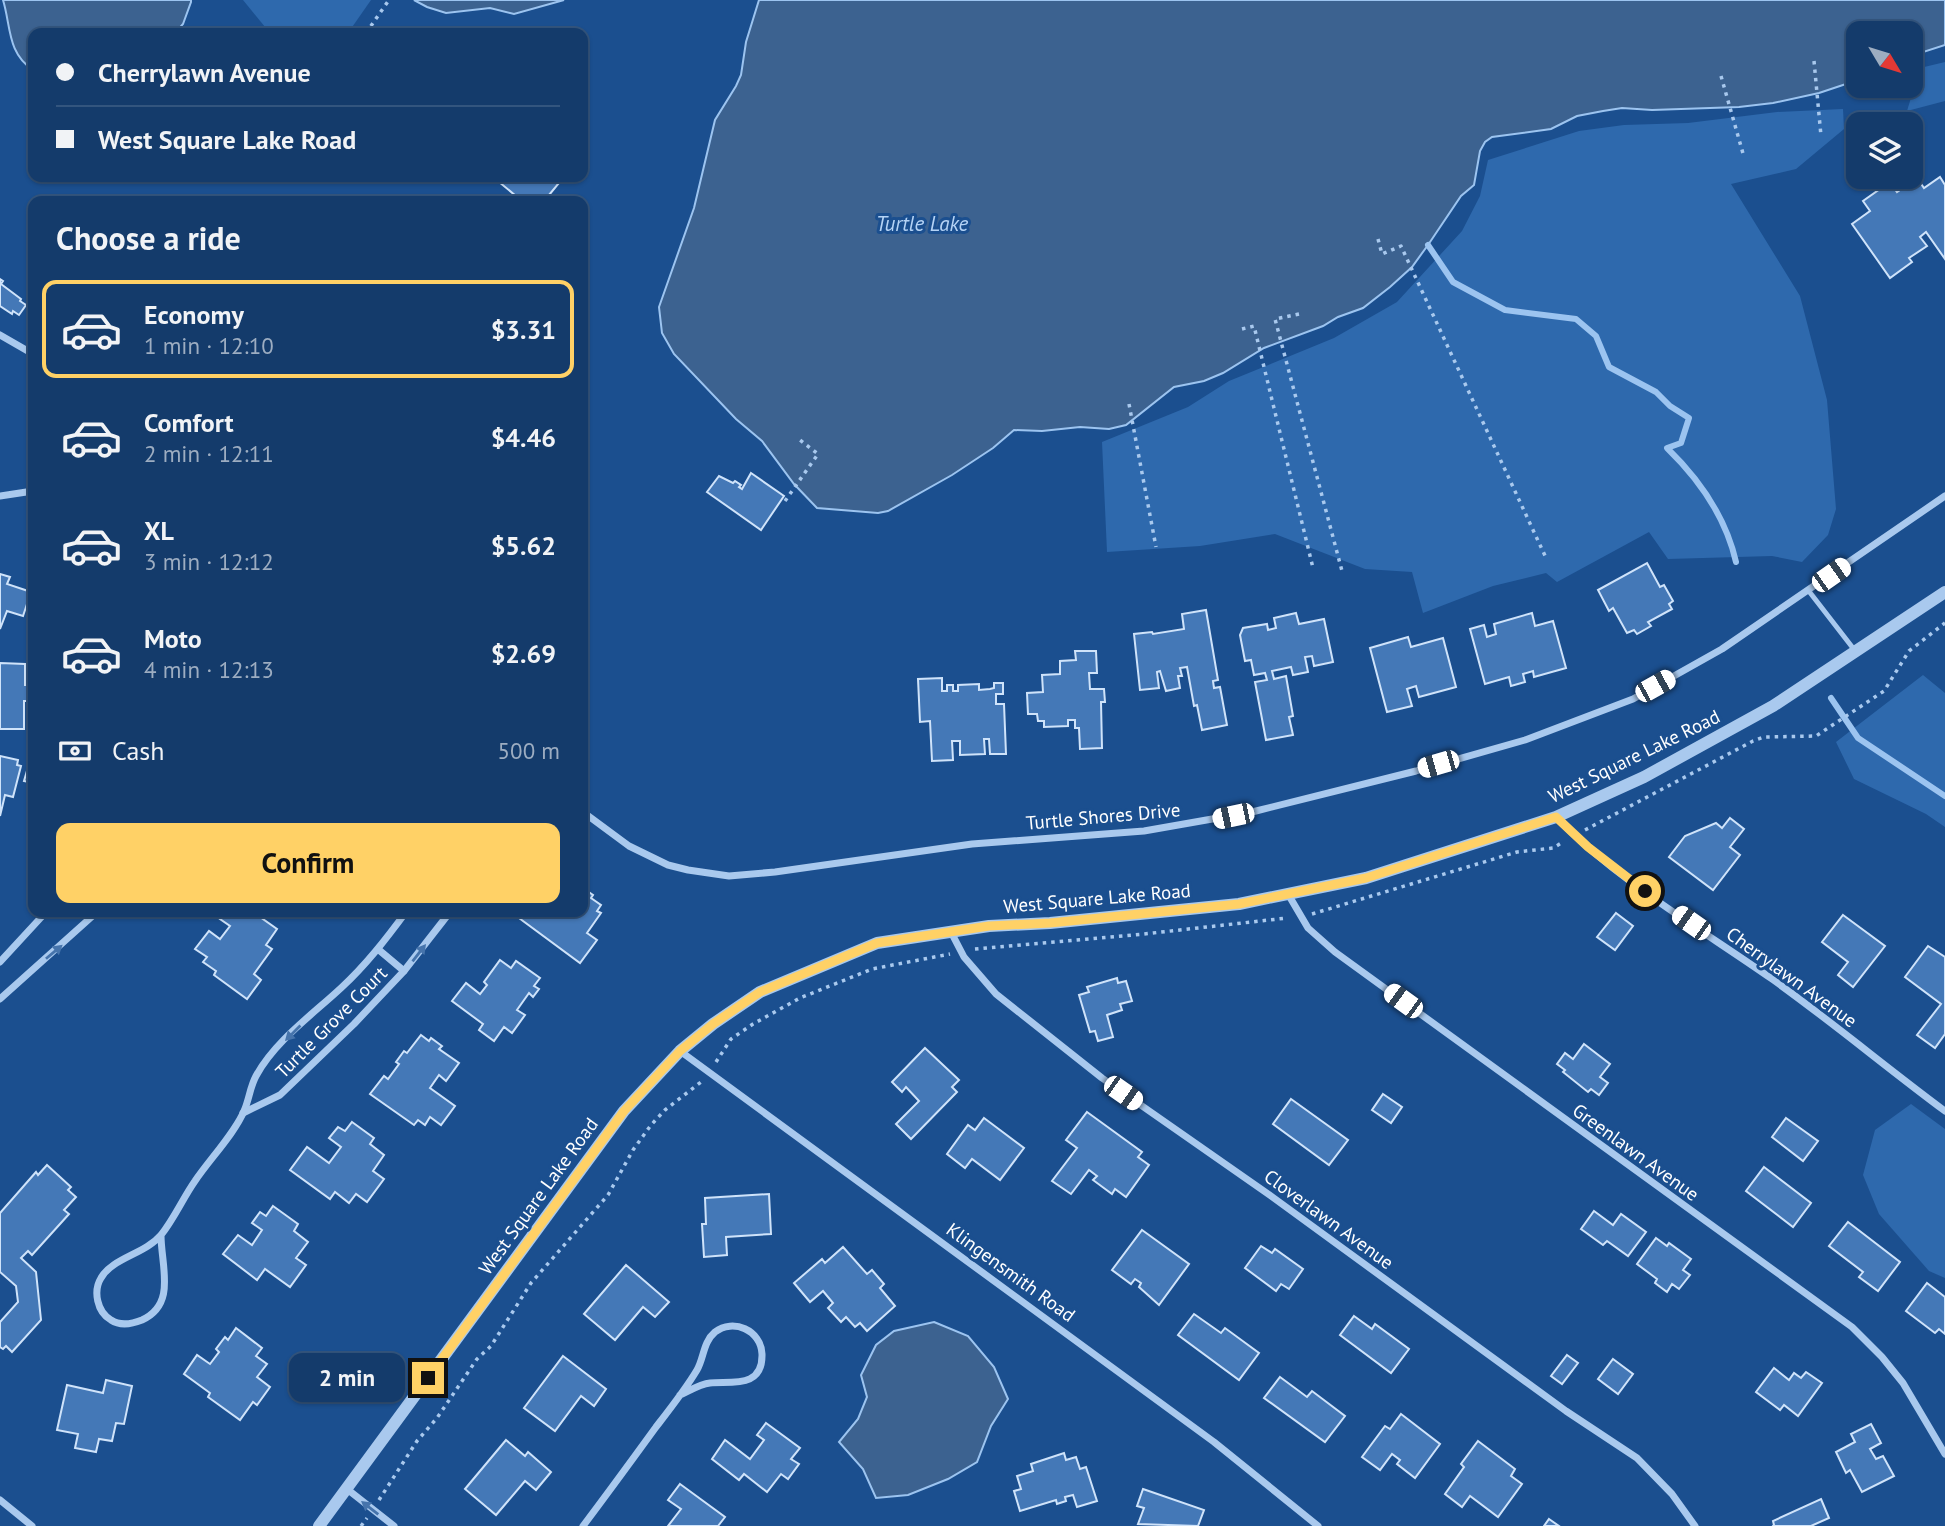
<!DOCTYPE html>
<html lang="en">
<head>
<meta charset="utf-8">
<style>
	:root { --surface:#143b6b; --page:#1d4271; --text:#f1f3f6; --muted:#9dadc1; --line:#33557e; --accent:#ffd166 }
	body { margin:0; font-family:"PT Sans",sans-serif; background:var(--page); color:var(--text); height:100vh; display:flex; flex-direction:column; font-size:26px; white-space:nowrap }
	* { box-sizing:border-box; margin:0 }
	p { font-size:23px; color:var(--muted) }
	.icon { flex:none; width:38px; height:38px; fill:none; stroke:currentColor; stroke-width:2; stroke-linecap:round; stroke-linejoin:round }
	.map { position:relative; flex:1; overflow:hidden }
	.sheet { position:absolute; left:28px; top:196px; width:560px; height:721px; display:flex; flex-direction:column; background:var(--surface); border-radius:14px; box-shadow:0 2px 5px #0004,0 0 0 2px var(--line) }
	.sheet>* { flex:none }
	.banner { position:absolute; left:28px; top:28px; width:560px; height:154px; border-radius:14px; box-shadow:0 2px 5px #0004,0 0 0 2px var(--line); display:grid; align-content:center; height:154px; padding:0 28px; background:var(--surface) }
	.needle { width:46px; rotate:128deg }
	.tools { position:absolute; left:1846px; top:21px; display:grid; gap:14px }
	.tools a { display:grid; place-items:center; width:77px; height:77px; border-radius:14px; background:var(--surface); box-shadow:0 2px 5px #0004,0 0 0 2px var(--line); font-size:35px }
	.end { position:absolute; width:32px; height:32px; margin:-16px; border:9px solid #ffd166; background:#111; box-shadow:0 0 0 4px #111 }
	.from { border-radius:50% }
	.bubble { position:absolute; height:49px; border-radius:14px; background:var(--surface); box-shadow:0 2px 5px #0004,0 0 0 2px var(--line); font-size:23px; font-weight:700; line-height:49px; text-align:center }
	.car { position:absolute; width:21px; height:42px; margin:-21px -10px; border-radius:9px; box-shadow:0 0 5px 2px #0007; background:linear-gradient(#fff 24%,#345 0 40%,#fff 0 76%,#345 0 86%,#fff 0) }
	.banner b { display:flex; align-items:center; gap:24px; height:66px; font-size:26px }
	.banner b+b { border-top:2px solid var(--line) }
	.banner i { width:18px; height:18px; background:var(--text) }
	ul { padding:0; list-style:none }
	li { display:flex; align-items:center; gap:21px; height:98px; margin:0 14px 10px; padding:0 14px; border:4px solid transparent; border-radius:14px }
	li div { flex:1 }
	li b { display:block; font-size:26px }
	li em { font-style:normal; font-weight:700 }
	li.on { border-color:var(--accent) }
	li>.icon { width:63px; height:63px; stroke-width:1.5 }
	h2 { padding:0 28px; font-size:32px; line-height:84px }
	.pay { display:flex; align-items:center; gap:18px; height:77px; padding:0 28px; font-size:26px }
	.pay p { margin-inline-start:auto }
	.primary-button { display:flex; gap:14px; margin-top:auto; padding:14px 28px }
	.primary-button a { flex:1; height:80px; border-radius:14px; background:var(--accent); color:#111; font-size:28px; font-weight:700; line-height:80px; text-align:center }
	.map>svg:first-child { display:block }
	.green { fill:#2e69ad }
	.water { fill:#3c6290; stroke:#9cc4f0; stroke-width:2 }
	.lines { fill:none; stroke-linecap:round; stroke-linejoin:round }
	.stream { stroke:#9cc4f0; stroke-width:6 }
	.building { fill:#4478b7; stroke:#cfe3fa; stroke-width:2 }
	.path { stroke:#a9c9ee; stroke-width:3.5; stroke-dasharray:3.5 5; stroke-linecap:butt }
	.service { stroke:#a9c9ee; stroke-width:5 }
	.minor { stroke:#a9c9ee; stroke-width:7 }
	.tertiary { stroke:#a9c9ee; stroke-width:12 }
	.oneway { fill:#4674ac }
	.route { stroke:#ffd166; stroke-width:9 }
	.labels { text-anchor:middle; stroke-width:6; stroke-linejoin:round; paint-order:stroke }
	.street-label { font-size:19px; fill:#fff; stroke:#1b4f8f }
	.water-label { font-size:21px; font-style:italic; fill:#b5d3f5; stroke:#1b4f8f }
</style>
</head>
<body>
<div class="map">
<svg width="1945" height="1526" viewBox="0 0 1945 1526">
	<rect width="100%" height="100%" fill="#1b4f8f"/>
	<g class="green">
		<polygon points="243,0 371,0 348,33 270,33"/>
		<polygon points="1945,62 1945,101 1907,111 1920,68"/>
		<polygon points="1843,109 1844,129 1796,169 1731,184 1800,296 1827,400 1836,509 1828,535 1802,562 1772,556 1668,559 1649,532 1557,582 1546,573 1493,586 1423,613 1412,572 1365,569 1275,534 1200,546 1107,552 1102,442 1188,407 1229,381 1334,338 1397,302 1462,231 1480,196 1488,160 1579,131 1624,125 1688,123 1777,112"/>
		<polygon points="1923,675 1945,693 1945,827 1926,814 1854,779 1836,742"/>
		<polygon points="1911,1104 1945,1129 1945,1278 1929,1271 1879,1214 1863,1175 1875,1130"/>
	</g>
	<g class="water">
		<path d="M 3,0 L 191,0 L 191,2 L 183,24 L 175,33 L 33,33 L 33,70 C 7,53 11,26 3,0 Z"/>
		<polygon points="414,0 564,0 514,14 490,8 446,13 427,7"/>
		<polygon points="759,0 1945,0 1945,45 1911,56 1911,33 1858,33 1858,80 1819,93 1773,103 1739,107 1652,110 1622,108 1603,111 1577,116 1551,129 1492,137 1485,142 1480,151 1474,185 1461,196 1428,245 1412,267 1390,287 1363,308 1338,317 1323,326 1264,348 1223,373 1204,381 1174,387 1126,425 1109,429 1080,427 1042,431 1014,430 993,448 952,475 888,511 878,513 817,508 794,484 762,441 736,419 674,354 662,333 659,307 694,208 715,120 736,86 741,75 746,42"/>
		<polygon points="934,1322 968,1336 994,1367 1008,1399 991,1426 977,1462 948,1479 908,1495 876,1498 863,1469 839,1442 858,1419 867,1397 861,1375 876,1345 894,1331"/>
	</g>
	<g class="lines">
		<g class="stream">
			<path d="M 1428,245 L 1453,282 L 1505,310 L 1576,319 L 1596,336 L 1609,367 L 1656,392 L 1670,406 L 1689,418 L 1681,443 L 1667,448 C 1700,480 1726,518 1736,562"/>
			<polyline points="1831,698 1858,738 1945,796"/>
		</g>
	</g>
	<g class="building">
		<polygon points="493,177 551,177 559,183 549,195 552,198 550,201 522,201"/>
		<polygon points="1940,177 1945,185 1945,259 1926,232 1920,237 1927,246 1909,258 1912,262 1890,278 1852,224 1870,211 1863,201 1890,182 1897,192 1917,178 1924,188"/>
		<polygon points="0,279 3,281 1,284 21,299 20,301 26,305 19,315 13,311 12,314 0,306"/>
		<polygon points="751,473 784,496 761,530 707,492 719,476 733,483 735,481 741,485 739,487 742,489"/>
		<polygon points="1647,563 1660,587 1664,585 1673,601 1669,604 1672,609 1648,622 1651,626 1637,634 1634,630 1627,633 1613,608 1609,611 1598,590"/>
		<polygon points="0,574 10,577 7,584 31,592 23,616 7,611 0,629"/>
		<polygon points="1206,610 1218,680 1213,681 1214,688 1220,687 1227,725 1202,730 1197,705 1194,706 1187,667 1180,668 1182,676 1178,676 1180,688 1166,691 1160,671 1157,672 1159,688 1140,690 1134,634 1152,632 1153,634 1184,629 1182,614"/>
		<polygon points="1296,613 1299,624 1324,619 1333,662 1314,666 1312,656 1305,657 1308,672 1293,675 1291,667 1272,671 1274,679 1286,676 1293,716 1289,717 1293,735 1266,740 1255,682 1267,680 1265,673 1254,675 1251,660 1245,661 1240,635 1243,628 1267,624 1268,630 1276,628 1274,618"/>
		<polygon points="1532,613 1535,626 1553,621 1566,668 1534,677 1533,671 1523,674 1525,682 1511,686 1509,677 1485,684 1470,629 1484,625 1487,637 1496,634 1494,624"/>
		<polygon points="1408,637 1411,647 1443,638 1456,687 1419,697 1416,686 1407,689 1412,706 1387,712 1370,648"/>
		<polygon points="1075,651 1096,651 1097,673 1089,673 1090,689 1104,689 1105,702 1101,702 1102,748 1080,749 1079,728 1075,728 1075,720 1068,720 1068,726 1044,727 1044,721 1038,721 1037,714 1028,714 1027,693 1043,692 1042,675 1060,674 1060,661 1076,660"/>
		<polygon points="0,663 25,664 25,685 30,685 29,701 24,701 24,729 0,729"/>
		<polygon points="942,678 942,691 947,691 947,685 953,685 953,691 958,691 958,685 979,684 979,690 990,689 994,688 994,683 1003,683 1003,694 996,694 996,704 1004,704 1006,754 990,754 989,739 984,739 985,754 960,755 960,741 952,741 953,760 932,761 930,721 920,722 918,679"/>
		<polygon points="0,756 18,760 17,765 21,766 13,797 5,795 0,816"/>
		<polygon points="29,764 33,765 33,783 24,781"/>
		<polygon points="1730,818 1744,829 1730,847 1740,855 1713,890 1669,857 1685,836 1716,823 1722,828"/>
		<polygon points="583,888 593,895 591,898 601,905 597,911 601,913 587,933 597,940 580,963 519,918 523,912 583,912"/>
		<polygon points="226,912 253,912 277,929 266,945 272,949 254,974 261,980 247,999 214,975 216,971 203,962 207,957 195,949 209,931 220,939 230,926 220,919"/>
		<polygon points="1616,913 1633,926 1615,950 1597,937"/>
		<polygon points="1843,915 1885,946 1853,987 1838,975 1848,962 1822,942"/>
		<polygon points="1928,946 1945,957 1945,1034 1935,1048 1917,1035 1941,1004 1905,977"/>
		<polygon points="500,960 511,968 516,961 540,978 534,986 539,989 533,997 529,993 517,1010 525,1015 512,1033 504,1027 494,1041 479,1030 483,1024 452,1001 466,983 480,994 487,985 484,982"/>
		<polygon points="1117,978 1118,983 1126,981 1132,1001 1120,1004 1122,1010 1107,1015 1113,1037 1098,1041 1095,1031 1090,1032 1079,995 1089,992 1087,987"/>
		<polygon points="421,1035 429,1041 431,1038 442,1046 439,1049 459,1063 446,1081 439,1075 430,1088 455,1106 441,1125 430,1117 425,1125 418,1120 414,1125 370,1094 384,1076 388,1079 399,1064 396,1062 404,1051 407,1053"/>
		<polygon points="1584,1044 1610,1064 1600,1077 1608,1083 1599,1095 1591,1089 1588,1092 1563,1072 1565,1070 1557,1064 1565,1053 1573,1059"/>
		<polygon points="925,1048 959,1080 952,1087 957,1092 911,1139 896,1124 919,1101 906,1087 902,1092 892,1082"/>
		<polygon points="1383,1094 1402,1107 1391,1123 1372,1110"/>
		<polygon points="1291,1099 1348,1140 1329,1165 1273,1124"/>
		<polygon points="1087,1112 1142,1152 1138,1157 1149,1165 1126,1197 1115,1189 1112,1194 1093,1180 1097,1176 1089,1170 1071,1194 1052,1181 1077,1148 1066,1140"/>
		<polygon points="984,1118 1024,1148 1000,1180 972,1159 965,1168 947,1154 968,1125 975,1130"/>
		<polygon points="1786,1118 1818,1141 1803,1161 1772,1137"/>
		<polygon points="352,1122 374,1138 370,1144 384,1155 373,1171 384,1179 367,1202 356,1194 349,1203 335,1192 330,1199 290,1170 307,1147 329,1163 341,1147 329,1138 338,1127 345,1131"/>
		<polygon points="47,1165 71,1187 68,1190 76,1197 64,1210 69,1214 32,1255 28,1251 21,1258 36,1272 41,1320 12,1352 6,1346 3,1349 0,1347 0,1322 18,1302 16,1286 0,1272 0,1213 36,1172 38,1175"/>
		<polygon points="1764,1167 1811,1203 1793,1227 1746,1191"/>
		<polygon points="769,1194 771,1234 726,1237 727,1255 704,1257 702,1224 706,1224 705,1198"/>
		<polygon points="273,1206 298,1224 294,1231 308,1242 296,1258 306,1265 290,1287 265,1269 257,1280 223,1254 238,1235 252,1245 262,1230 252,1223 260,1212 266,1216"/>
		<polygon points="1594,1211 1613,1225 1621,1214 1646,1232 1628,1256 1607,1241 1603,1245 1581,1229"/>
		<polygon points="1848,1222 1900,1262 1878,1291 1859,1277 1863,1272 1829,1246"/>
		<polygon points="1142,1230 1189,1264 1159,1305 1139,1287 1141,1283 1135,1279 1131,1284 1112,1270"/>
		<polygon points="1656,1238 1667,1246 1669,1243 1691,1259 1683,1270 1690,1275 1679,1289 1672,1284 1667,1292 1655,1283 1657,1279 1637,1264"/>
		<polygon points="1261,1246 1272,1253 1275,1249 1303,1269 1289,1289 1281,1284 1276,1291 1245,1268"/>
		<polygon points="843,1247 867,1274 872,1270 884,1284 880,1288 895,1306 867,1331 860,1323 855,1327 846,1317 841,1322 828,1308 833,1303 823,1291 810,1302 794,1283 822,1259 825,1263"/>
		<polygon points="626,1265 669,1302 655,1317 643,1307 615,1340 584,1314"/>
		<polygon points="1927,1283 1945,1297 1945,1334 1939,1329 1935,1333 1906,1311"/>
		<polygon points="1194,1314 1221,1333 1225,1328 1259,1353 1239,1380 1178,1335"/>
		<polygon points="1354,1316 1372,1329 1375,1324 1409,1349 1391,1373 1340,1335"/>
		<polygon points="236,1328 262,1348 256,1356 267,1364 257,1377 270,1387 257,1405 253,1402 240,1420 208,1397 210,1393 184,1374 197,1355 210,1364 219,1352 216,1349 225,1337 228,1340"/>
		<polygon points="1567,1355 1578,1363 1562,1384 1551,1376"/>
		<polygon points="563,1356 606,1389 594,1406 581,1396 555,1431 524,1408"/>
		<polygon points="1613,1359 1633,1374 1618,1394 1598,1379"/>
		<polygon points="1774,1368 1789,1380 1794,1373 1801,1378 1806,1372 1822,1383 1798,1416 1784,1405 1780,1410 1756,1392"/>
		<polygon points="1280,1377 1307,1397 1312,1391 1345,1416 1325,1442 1264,1398"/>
		<polygon points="106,1380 132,1386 124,1424 116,1423 112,1441 99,1439 96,1452 75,1448 78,1434 57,1430 67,1385 103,1393"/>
		<polygon points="1401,1414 1440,1444 1415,1478 1397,1464 1400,1460 1392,1454 1380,1470 1362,1457 1385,1426 1390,1429"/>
		<polygon points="766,1423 800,1448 791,1459 799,1464 788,1479 781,1474 767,1492 744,1474 739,1480 712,1459 725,1440 750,1459 764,1440 757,1435"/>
		<polygon points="1871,1424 1881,1443 1870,1449 1876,1459 1883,1456 1894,1476 1862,1492 1850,1470 1846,1473 1836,1452 1855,1442 1851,1434"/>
		<polygon points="506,1440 525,1456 528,1452 551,1472 536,1490 525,1481 496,1515 465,1489"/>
		<polygon points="1478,1441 1515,1469 1511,1476 1522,1484 1498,1517 1470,1496 1462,1507 1445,1494 1464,1467 1461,1464"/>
		<polygon points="1064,1453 1066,1460 1076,1457 1080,1469 1086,1467 1097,1501 1077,1507 1073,1495 1065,1497 1066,1501 1057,1504 1056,1500 1020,1511 1014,1491 1021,1489 1017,1476 1033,1471 1031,1464"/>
		<polygon points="680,1484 725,1517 718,1526 668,1526 681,1509 668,1500"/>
		<polygon points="1143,1489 1204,1510 1198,1526 1138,1524 1144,1508 1137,1506"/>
		<polygon points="1821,1499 1829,1518 1811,1526 1773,1526 1774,1525 1773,1521"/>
		<polygon points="1549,1519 1559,1526 1544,1526"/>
	</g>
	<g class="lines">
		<g class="path">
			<polyline points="366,33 389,0"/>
			<polyline points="1814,61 1821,136"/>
			<polyline points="1721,76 1744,157"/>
			<polyline points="1378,239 1382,254 1401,246 1547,560"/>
			<polyline points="1299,314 1275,319 1342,571"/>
			<polyline points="1242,329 1254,326 1313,568"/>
			<polyline points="1129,404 1156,547"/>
			<polyline points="785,501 818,454 800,440"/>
			<polyline points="1585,830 1753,741 1764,737 1816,736 1884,691 1909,651 1945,623"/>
			<polyline points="1312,914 1517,852 1553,848 1563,842"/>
			<polyline points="975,949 1144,934 1287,918"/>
			<polyline points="716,1062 731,1039 753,1024 800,998 872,969 950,954"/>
			<polyline points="379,1500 417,1441 437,1418 477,1359 491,1346 531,1283 608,1195 633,1150 651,1125 665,1110 701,1082"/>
			<polyline points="361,1526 367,1518"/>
		</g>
		<polyline class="service" points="1808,590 1856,652"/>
		<g class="minor">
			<polyline points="0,335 33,354"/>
			<polyline points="0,496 33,491"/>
			<polyline points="583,812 629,846 668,865 688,870 729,876 775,872 972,844 1144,831 1252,812 1416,771 1525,740 1633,699 1722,649 1945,496"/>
			<path d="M 1556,817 C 1618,881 1699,928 1772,979 C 1831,1021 1887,1068 1945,1111"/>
			<polyline points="1288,894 1308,928 1335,952 1852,1327 1882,1357 1903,1383 1945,1454"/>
			<polyline points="951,932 964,957 996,994 1102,1078 1271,1196 1566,1411 1637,1458 1672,1494 1695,1526"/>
			<polyline points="379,950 404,971"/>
			<polyline points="0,962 46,912"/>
			<polyline points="0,999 97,912"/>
			<polyline points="680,1051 1214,1442 1318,1526"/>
			<polyline points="243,1113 280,1095 354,1024 404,971 450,912"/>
			<path d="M 161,1235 C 161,1266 177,1304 142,1320 C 132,1324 120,1326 111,1320 C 97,1312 93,1291 101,1278 C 112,1258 145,1254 161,1235 C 174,1219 183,1198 195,1181 C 209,1160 235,1133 244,1111 C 249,1100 250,1087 256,1076 C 275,1041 312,1015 341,988 C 366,965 386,939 406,912"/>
			<polyline points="347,1489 394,1526"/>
			<polyline points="0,1500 32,1526"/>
			<path d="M 583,1526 C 608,1493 632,1460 656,1427 C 670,1409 685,1390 697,1370 C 704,1358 703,1342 715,1332 C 733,1318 761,1330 762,1354 C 763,1389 731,1381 710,1383 C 700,1384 689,1391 680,1395"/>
		</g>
		<polyline class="tertiary" points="319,1526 624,1111 680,1051 713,1024 760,992 877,943 989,926 1050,923 1239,904 1366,878 1556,817 1644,777 1773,706 1945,592"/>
	</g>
	<defs><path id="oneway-solid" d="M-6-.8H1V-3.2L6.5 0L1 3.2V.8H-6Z" transform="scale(1.75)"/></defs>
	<g class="oneway">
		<use href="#oneway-solid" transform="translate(54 952) rotate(-40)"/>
		<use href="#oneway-solid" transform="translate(419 953) rotate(-52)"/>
		<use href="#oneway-solid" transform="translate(293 1033) rotate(135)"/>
		<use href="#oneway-solid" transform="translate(370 1508) rotate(-142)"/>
	</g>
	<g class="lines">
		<polyline class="route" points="428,1378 624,1111 680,1051 713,1024 760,992 877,943 989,926 1050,923 1239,904 1366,878 1556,817 1588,847 1645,891"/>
	</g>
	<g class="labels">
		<g class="street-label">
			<text transform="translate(1634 756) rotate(-26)" y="7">West Square Lake Road</text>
			<text transform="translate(1103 816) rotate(-5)" y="7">Turtle Shores Drive</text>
			<text transform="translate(1097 898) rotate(-5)" y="7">West Square Lake Road</text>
			<text transform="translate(1792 977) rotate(36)" y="7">Cherrylawn Avenue</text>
			<text transform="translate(331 1022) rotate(-45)" y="7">Turtle Grove Court</text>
			<text transform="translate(1636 1152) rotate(36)" y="7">Greenlawn Avenue</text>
			<text transform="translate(538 1196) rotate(-54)" y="7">West Square Lake Road</text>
			<text transform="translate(1329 1219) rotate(36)" y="7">Cloverlawn Avenue</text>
			<text transform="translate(1011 1272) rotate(36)" y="7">Klingensmith Road</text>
		</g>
		<g class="water-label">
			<text x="922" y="231">Turtle Lake</text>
		</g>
	</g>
</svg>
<div class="tools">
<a><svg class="needle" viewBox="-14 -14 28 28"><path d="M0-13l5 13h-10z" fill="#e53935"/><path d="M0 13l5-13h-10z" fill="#9dadc1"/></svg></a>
<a><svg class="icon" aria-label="layers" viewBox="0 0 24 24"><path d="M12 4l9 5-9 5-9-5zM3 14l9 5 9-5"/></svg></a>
</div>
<i class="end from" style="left:1645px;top:891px"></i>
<i class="end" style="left:428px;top:1378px"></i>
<div class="bubble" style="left:289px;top:1353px;width:116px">2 min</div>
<i class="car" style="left:1831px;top:575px;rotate:55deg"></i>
<i class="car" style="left:1655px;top:686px;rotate:61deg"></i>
<i class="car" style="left:1438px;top:764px;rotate:254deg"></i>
<i class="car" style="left:1233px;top:816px;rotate:258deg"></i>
<i class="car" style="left:1691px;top:923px;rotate:305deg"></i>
<i class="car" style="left:1403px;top:1001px;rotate:306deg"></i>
<i class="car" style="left:1123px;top:1093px;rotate:125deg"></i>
<div class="banner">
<b><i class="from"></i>Cherrylawn Avenue</b>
<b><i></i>West Square Lake Road</b>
</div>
<section class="sheet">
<h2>Choose a ride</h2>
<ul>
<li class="on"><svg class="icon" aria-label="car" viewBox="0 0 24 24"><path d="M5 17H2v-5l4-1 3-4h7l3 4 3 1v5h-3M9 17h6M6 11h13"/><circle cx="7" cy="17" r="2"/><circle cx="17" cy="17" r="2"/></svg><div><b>Economy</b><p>1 min · 12:10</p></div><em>$3.31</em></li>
<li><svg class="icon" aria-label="car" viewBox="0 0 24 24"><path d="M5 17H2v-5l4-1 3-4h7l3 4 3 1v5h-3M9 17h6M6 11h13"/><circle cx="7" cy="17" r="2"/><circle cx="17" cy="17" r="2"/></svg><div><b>Comfort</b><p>2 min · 12:11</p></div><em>$4.46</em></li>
<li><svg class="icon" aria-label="car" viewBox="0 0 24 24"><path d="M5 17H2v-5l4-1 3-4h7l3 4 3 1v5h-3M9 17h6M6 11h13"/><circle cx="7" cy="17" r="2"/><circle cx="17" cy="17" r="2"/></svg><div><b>XL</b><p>3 min · 12:12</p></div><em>$5.62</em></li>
<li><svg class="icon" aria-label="car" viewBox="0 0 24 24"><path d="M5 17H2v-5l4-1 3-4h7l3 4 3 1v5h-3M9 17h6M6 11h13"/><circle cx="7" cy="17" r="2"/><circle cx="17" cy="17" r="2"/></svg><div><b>Moto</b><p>4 min · 12:13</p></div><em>$2.69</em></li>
</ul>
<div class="pay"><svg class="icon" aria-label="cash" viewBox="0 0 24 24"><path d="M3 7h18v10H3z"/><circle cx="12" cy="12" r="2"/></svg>Cash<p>500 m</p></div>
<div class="primary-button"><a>Confirm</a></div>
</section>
</div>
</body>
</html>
